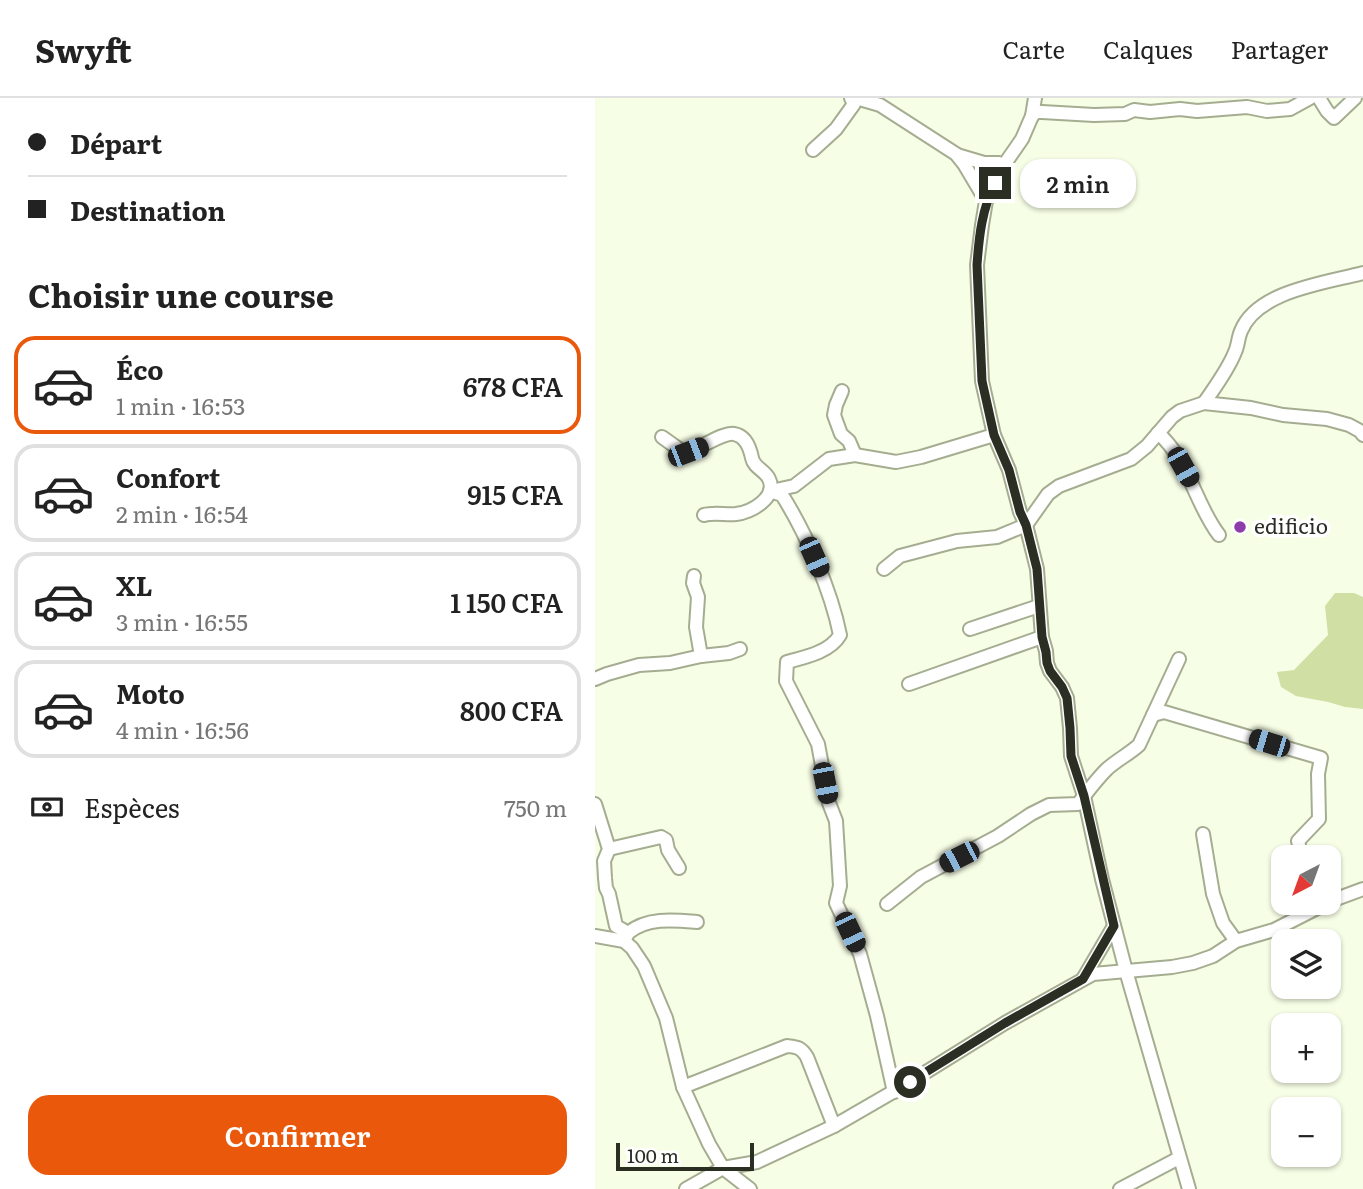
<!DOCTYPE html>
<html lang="fr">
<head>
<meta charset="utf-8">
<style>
	:root { --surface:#fff; --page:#f2f2f2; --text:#222; --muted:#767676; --line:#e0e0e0; --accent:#ea580c }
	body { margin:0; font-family:Literata,serif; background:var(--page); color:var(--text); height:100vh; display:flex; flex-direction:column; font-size:26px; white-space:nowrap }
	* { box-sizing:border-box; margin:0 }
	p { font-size:23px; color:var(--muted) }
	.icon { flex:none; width:38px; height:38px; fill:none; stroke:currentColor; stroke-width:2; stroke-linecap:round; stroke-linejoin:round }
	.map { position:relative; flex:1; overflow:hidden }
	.details { display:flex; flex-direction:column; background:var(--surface); width:595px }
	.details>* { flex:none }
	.top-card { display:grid; align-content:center; height:154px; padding:0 28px; background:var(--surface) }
	.needle { width:46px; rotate:221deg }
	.buttons { position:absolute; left:676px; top:747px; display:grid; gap:14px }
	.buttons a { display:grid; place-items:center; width:70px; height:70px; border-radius:14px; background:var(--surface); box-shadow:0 2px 5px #0004; font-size:35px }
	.scale { position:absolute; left:21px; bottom:18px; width:138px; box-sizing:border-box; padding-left:7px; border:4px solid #2b2e23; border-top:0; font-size:19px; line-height:24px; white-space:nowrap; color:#2b2e23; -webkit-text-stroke:5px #fff; paint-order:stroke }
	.end { position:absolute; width:32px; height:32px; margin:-16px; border:9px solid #2b2e23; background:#fff; box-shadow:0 0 0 4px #fff }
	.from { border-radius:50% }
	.bubble { position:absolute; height:49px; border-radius:21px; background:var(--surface); box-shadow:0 2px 5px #0004; font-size:23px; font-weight:600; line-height:49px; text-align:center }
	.car { position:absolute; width:21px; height:42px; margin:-21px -10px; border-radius:9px; box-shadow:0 0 5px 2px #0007; background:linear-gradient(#222 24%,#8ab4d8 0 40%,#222 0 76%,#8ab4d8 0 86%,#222 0) }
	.top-card b { display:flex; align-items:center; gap:24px; height:66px; font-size:26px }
	.top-card b+b { border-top:2px solid var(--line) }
	.top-card i { width:18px; height:18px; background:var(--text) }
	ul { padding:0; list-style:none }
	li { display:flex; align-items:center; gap:21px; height:98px; margin:0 14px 10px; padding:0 14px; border:4px solid var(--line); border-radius:21px }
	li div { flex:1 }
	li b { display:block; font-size:26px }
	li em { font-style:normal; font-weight:600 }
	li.on { border-color:var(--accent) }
	li>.icon { width:63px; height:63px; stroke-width:1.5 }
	h2 { padding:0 28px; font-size:32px; line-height:84px }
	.pay { display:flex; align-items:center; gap:18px; height:77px; padding:0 28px; font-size:26px }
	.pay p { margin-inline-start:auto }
	.button { display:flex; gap:14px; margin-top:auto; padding:14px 28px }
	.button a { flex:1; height:80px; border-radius:21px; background:var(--accent); color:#fff; font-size:28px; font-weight:600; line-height:80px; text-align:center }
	header { display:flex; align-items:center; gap:42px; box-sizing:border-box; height:98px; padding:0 35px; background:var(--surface); border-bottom:2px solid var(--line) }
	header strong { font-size:33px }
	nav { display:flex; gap:38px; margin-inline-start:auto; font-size:24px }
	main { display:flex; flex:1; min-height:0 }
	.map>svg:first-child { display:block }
	.green { fill:#d0e0a5 }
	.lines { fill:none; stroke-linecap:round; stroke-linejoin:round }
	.minor-casing { stroke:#a5ad91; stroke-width:16 }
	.minor { stroke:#fff; stroke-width:12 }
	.route { stroke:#2b2e23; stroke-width:9 }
	.poi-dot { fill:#8e3cab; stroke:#fff; stroke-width:2.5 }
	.labels { text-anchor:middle; stroke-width:7; stroke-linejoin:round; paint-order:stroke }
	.poi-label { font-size:21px; fill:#2b2e23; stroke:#fff; text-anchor:start }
</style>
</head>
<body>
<header>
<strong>Swyft</strong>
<nav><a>Carte</a><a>Calques</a><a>Partager</a></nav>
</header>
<main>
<section class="details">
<div class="top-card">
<b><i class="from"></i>Départ</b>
<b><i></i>Destination</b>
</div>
<h2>Choisir une course</h2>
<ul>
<li class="on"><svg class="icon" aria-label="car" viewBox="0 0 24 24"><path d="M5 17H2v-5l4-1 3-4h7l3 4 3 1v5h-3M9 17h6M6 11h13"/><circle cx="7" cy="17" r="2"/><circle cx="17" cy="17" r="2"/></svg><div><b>Éco</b><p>1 min · 16:53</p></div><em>678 CFA</em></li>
<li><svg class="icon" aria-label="car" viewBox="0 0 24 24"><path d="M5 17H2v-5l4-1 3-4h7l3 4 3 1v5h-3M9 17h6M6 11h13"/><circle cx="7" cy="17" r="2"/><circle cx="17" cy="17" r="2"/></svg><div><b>Confort</b><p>2 min · 16:54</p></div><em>915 CFA</em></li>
<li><svg class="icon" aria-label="car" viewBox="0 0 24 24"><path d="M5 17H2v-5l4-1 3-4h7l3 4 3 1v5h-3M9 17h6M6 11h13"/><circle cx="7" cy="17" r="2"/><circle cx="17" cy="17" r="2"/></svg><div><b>XL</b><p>3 min · 16:55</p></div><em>1 150 CFA</em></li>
<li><svg class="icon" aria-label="car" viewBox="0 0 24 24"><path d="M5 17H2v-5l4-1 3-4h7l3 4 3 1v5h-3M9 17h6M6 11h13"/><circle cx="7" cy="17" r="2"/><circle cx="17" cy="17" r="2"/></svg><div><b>Moto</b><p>4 min · 16:56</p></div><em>800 CFA</em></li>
</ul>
<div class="pay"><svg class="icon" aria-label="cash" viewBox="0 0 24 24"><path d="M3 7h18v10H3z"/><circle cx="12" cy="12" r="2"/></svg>Espèces<p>750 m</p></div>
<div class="button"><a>Confirmer</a></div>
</section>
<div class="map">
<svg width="768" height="1091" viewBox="0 0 768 1091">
	<rect width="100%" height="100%" fill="#f7fee6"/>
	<polygon class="green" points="740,495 759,495 768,499 768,611 750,609 733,604 701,598 686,589 682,574 699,572 733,537 730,508"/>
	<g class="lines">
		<g class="minor-casing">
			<g id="minor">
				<polyline points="261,0 285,7 361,56 369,66 391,103"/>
				<polyline points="440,0 437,18 427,41 409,67 391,103 387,127 382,167 387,283 399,337 414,372 425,414 431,427 442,471 447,539 451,553 452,565 455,573 467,589 472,600 475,630 476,658 489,698 507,781 531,873 594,1091"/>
				<polyline points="724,0 732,13 739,20 760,0"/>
				<polyline points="437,18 441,14 447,14 499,17 530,16 539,12 555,14 585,11 602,13 652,9 672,13 695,11 715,0"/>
				<polyline points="218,52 241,31 259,6 256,0"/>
				<polyline points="362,57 389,65 404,65 409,67"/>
				<polyline points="247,293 241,307 239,317 246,336 254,343 260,357"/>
				<path d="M 609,305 C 620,289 633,272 640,254 C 643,248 643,240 646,233 C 662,193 730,185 768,175"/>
				<path d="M 563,335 C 594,362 600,406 624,437"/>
				<path d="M 67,339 L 88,354 C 103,353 127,334 139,336 C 151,338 155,350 157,360 C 159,370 170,372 174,381 C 183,399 157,414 141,416 C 131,417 119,414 109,417"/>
				<path d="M 175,393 L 187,397 C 211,435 236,492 245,537 C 235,554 211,559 192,564 L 191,583 L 223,646 L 234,705 L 241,723 L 245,788 L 241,805 L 265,856 L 282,918 L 299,994"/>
				<polyline points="176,393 199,388 234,361 260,357 301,364 326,359 399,337"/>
				<polyline points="289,471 305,458 362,443 402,439 431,427 453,396 464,388 536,361 552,348 577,319 585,313 609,305 656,310 688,317 732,321 754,327 765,333 768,337"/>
				<polyline points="99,478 98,485 103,499 101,529 106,558"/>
				<polyline points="375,531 444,508"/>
				<polyline points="0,581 12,576 44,567 75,565 106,558 134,555 145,551"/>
				<polyline points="314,586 447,539"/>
				<polyline points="558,617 569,614 726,660 723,676 724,721 703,743 707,760"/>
				<polyline points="0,706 14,751 9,763 10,780 11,790 14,796 21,828 33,835 29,843"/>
				<polyline points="608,736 618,796 628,825 641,843"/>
				<polyline points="14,751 66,739 71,742 73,752 84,770"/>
				<polyline points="733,804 768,791"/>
				<path d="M 292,806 L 326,779 L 403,738 L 436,716 L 454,707 L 483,706 C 492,694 502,681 512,671 C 522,662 534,656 544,647 L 584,561"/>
				<path d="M 33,835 C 52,819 79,822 102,824"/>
				<polyline points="0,838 29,843 37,850 49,868 71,920 88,989 114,1046 128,1070 155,1091"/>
				<polyline points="488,881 519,828"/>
				<path d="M 88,989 L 192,948 C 202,949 206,949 212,959 L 239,1028"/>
				<polyline points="91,1091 128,1070 162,1064 239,1028 315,984 410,925 498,876 577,869 598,865 618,858 641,843 679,832 732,805"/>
				<polyline points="525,1091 584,1060"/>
			</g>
		</g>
		<use href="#minor" class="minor"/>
	</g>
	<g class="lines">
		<path class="route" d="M 315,984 L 410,925 L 488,881 L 519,828 L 489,698 L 476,658 L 475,630 L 472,600 L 467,589 L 455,573 L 452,565 L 451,554 L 447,539 L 442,471 L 431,427 L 425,414 L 414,372 L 399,337 L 387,283 L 382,167 C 384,138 387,111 400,85"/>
	</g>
	<circle class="poi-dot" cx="645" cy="429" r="7"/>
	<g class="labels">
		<g class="poi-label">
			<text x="659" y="436">edificio</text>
		</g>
	</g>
</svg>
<div class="buttons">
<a><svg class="needle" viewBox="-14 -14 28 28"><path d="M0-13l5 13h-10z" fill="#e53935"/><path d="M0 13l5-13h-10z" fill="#767676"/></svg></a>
<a><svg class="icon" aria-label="layers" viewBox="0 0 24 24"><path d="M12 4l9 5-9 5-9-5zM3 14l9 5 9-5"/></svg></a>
<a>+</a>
<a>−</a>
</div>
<div class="scale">100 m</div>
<i class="end from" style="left:315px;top:984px"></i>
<i class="end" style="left:400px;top:85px"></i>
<div class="bubble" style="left:425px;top:61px;width:116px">2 min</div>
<i class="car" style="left:93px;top:354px;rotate:69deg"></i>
<i class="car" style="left:588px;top:369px;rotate:151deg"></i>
<i class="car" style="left:219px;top:459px;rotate:156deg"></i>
<i class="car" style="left:674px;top:645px;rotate:287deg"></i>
<i class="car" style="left:230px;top:685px;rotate:169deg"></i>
<i class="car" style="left:364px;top:759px;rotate:243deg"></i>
<i class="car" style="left:255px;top:834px;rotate:155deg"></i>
</div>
</main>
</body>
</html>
